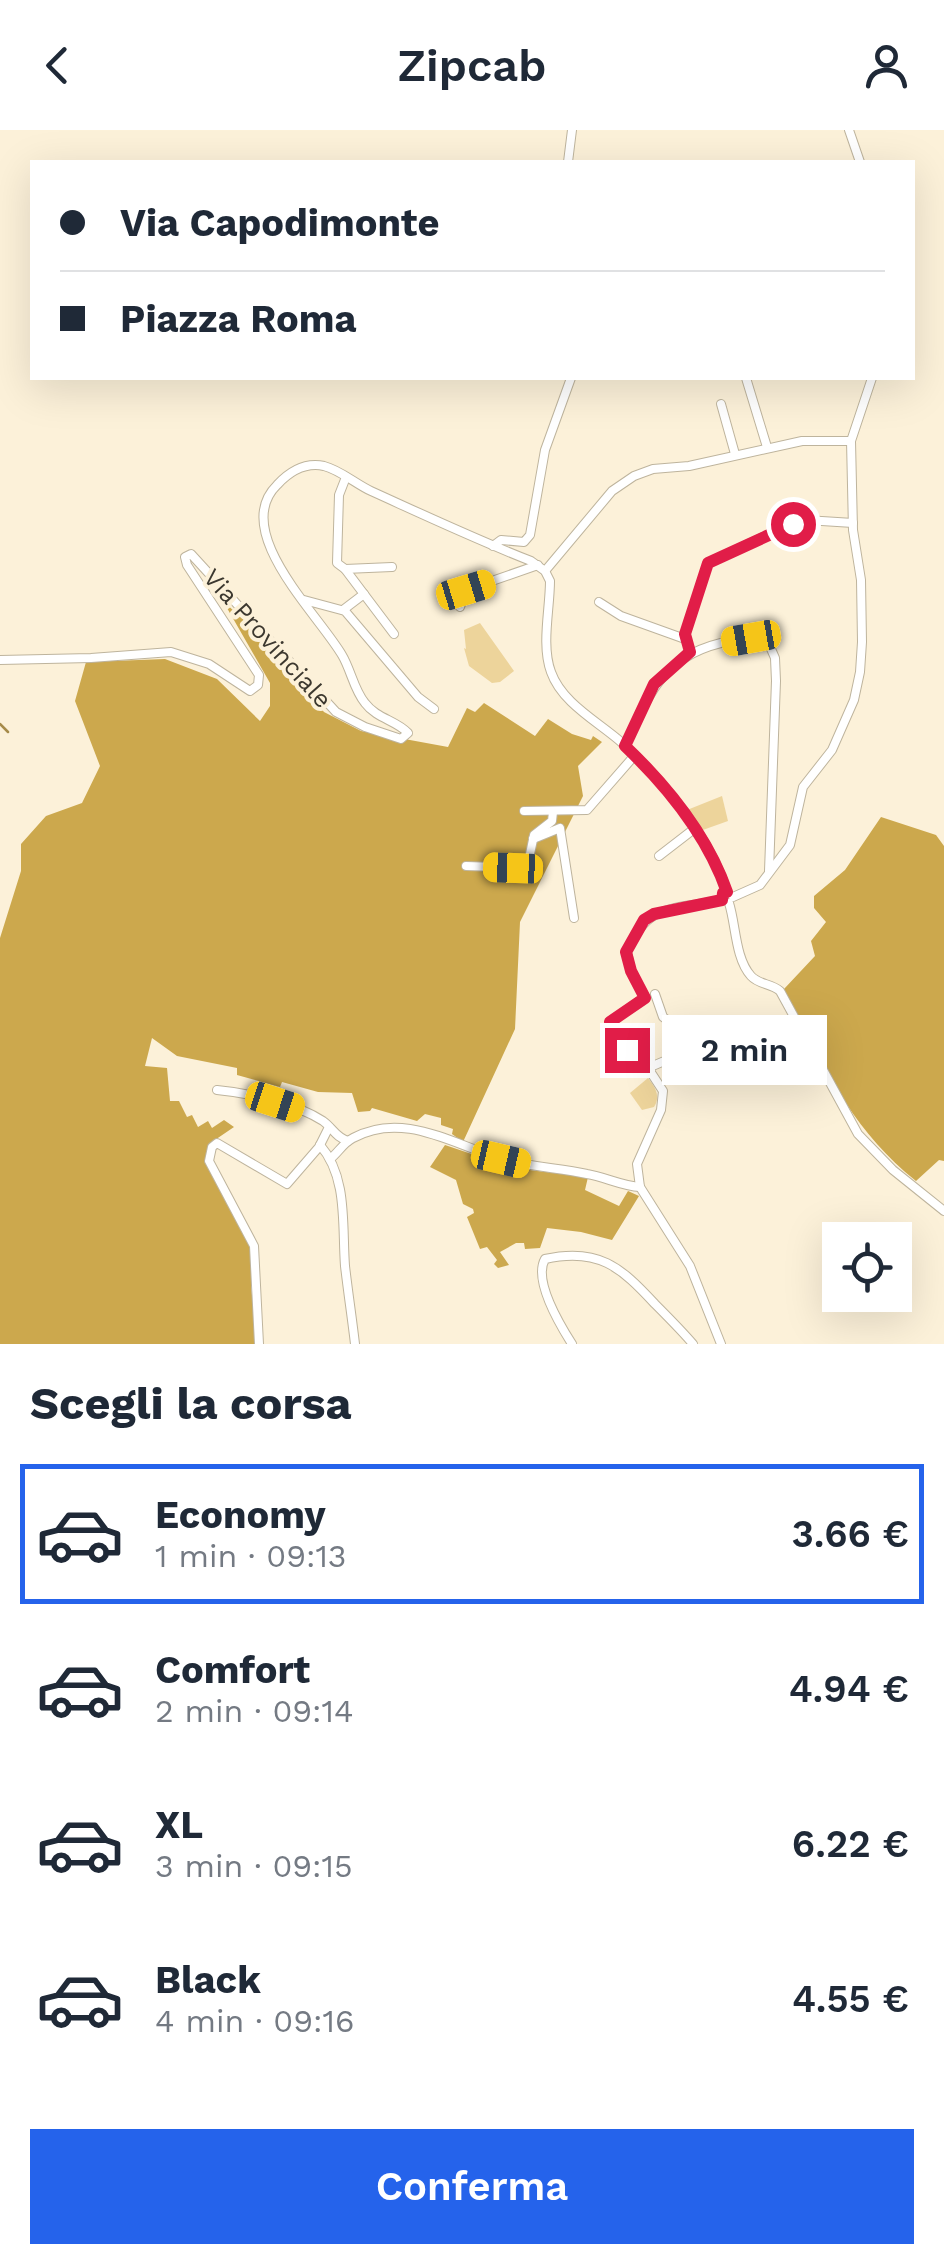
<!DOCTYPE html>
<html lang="it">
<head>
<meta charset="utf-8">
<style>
	:root { --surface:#fff; --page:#f6f6f7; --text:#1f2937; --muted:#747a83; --line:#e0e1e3; --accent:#2563eb }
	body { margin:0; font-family:"Work Sans",sans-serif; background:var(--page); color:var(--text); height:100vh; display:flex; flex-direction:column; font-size:38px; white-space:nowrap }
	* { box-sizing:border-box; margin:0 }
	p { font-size:32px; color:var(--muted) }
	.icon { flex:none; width:55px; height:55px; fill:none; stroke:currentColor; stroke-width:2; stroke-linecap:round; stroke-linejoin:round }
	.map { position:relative; height:1214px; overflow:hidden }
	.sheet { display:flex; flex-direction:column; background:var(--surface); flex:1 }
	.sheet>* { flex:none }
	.guide { position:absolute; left:30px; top:30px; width:885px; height:220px; border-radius:0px; box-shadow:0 10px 40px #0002; display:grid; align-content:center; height:220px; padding:0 30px; background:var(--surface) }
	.buttons { position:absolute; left:822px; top:1092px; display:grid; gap:20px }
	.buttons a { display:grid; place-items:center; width:90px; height:90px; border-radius:0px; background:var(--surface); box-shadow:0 10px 40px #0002; font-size:50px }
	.end { position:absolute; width:45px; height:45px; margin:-22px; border:12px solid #e11d48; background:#fff; box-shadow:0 0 0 5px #fff }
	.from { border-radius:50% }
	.bubble { position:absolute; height:70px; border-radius:0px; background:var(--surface); box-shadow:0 10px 40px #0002; font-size:32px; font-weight:600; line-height:70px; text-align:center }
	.car { position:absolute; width:30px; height:60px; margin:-30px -15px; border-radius:12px; box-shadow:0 0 8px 2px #0007; background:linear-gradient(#f5c518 24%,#345 0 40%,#f5c518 0 76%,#345 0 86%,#f5c518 0) }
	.guide b { display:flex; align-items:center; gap:35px; height:95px; font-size:38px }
	.guide b+b { border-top:2px solid var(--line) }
	.guide i { width:25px; height:25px; background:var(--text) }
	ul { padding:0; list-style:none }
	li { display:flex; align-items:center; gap:30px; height:140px; margin:0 20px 15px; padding:0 10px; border:5px solid transparent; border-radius:0px }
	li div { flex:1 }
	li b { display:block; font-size:38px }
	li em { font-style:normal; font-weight:600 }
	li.on { border-color:var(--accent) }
	li>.icon { width:90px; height:90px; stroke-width:1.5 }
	h2 { padding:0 30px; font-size:45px; line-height:120px }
	.cta { display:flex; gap:20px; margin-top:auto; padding:20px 30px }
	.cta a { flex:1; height:115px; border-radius:0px; background:var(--accent); color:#fff; font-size:40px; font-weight:600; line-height:115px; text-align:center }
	header { display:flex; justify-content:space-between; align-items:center; height:130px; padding:0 30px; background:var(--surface); font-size:45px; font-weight:600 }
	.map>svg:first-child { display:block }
	.green { fill:#edd49b }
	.forest { fill:#cca84d }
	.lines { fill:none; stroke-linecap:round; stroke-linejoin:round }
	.stream { stroke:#a68b4a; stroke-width:2.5 }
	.minor-casing { stroke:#beb49d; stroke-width:10 }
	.minor { stroke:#fff; stroke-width:8 }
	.route { stroke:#e11d48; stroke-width:12 }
	.labels { text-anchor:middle; stroke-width:8; stroke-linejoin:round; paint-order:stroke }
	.street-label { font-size:25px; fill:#3c382f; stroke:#fcf1d9 }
</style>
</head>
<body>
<header><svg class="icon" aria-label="back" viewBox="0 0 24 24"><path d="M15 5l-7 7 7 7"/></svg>Zipcab<svg class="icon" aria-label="person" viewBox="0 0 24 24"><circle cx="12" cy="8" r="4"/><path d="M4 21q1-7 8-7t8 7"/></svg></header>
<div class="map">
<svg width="944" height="1214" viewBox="0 0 944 1214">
	<rect width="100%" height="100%" fill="#fcf1d9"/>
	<g class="green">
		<polygon points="480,493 514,541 500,552 492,553 469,536 464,518 466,519 464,500"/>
		<polygon points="722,666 728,691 700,701 687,680"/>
		<path d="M 648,948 C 655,957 661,966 654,977 L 642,980 L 630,963 Z"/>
	</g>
	<g class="forest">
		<polygon points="223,471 247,493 324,582 361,601 448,617 467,578 475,582 484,573 535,606 548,589 572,604 591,610 593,606 602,612 578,636 583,666 520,792 515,899 463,1012 452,1004 453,999 441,995 441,988 425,984 417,991 372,978 370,981 358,982 352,963 318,962 282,952 280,957 237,945 237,938 177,926 152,908 145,936 167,938 170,971 179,971 187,987 192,985 198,997 208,991 212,998 224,990 234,997 209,1014 206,1023 211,1042 252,1120 251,1157 258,1214 0,1214 0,808 21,741 21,714 46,686 82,673 100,636 75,571 86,532 165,529 217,549 260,591 270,576 270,553"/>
		<path d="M 881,687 L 936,705 L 944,716 L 944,1031 L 939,1030 L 916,1051 C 848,996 823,934 784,859 L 815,826 L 811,811 L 826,792 L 814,778 L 814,766 L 845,740 Z"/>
		<polygon points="445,1015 513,1038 588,1047 585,1060 619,1076 628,1061 639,1066 612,1110 581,1102 547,1098 540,1118 525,1119 524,1113 516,1113 500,1122 509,1135 498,1138 494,1134 497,1130 487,1117 480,1119 467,1087 474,1083 473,1079 463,1074 456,1050 430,1037"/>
	</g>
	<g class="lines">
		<polyline class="stream" points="0,594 8,602"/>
		<g class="minor-casing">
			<g id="minor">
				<polyline points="849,0 860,32"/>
				<polyline points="568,32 572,0"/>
				<polyline points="746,248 767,317"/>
				<polyline points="721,274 735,324"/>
				<polyline points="346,347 339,365 337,433 345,439 392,437"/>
				<polyline points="493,416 501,410 524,412 530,405 545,320 571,248"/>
				<polyline points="345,439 394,504"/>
				<polyline points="545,441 612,361 634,346 653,339 689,336 802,311 851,311"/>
				<polyline points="304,470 345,481 418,567 434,579"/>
				<polyline points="599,472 621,486 685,509"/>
				<polyline points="460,477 466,460 538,435"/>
				<polyline points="343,480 364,464"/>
				<polyline points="690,522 685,504 708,433 793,393 806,390 853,393"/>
				<path d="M 0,530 L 91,528 L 171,522 L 209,534 L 250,561 L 258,555 L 259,545 L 187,435 L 185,427 L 191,424 L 336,582 L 365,597 L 401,609 L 408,603 C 396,590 377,589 365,573 C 354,560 351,540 342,525 C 318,484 230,401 277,355 C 289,342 305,332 324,336 C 340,340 356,354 371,361 C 424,385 477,410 531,431 L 545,441 L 550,451 C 550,479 541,515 551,542 C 562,573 597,591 621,612 C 665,652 708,705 727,761"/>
				<path d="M 625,616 C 650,561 665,523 730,511 C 744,509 755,506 768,512 L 775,528 L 776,551 L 769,741"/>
				<polyline points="524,681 587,680 635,625"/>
				<polyline points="533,709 560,698 574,788"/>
				<polyline points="659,726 694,699"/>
				<polyline points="466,736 527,738 534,705 552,691 553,682"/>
				<polyline points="733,767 760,755 790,715 803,657 832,620 854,570 860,542 862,512 861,450 853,400 851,311 872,248"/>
				<path d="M 729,773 C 736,795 735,828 751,846 C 759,855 771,853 780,861 L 858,1004 L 893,1040 L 944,1081"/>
				<polyline points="648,938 669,929 677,908 674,895 663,887 655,864"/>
				<path d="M 217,960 C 250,963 295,973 323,991 C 333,998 335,1007 348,1011"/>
				<path d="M 320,1015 C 348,1047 342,1095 345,1136 C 348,1162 352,1188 355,1214"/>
				<path d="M 330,1029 C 338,1023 343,1013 353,1008 C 404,980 455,1016 503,1029 C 530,1037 559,1038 587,1044 C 605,1047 622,1056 640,1057"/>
				<polyline points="259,1214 254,1116 209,1031 212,1017 217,1013 287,1054 319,1017 329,997"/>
				<path d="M 572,1214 C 560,1195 533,1150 545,1129 C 598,1117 621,1137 655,1174 C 668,1187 681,1200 693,1214"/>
				<path d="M 721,1214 L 690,1136 L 640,1057 L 637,1034 L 661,980 L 663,961 L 648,938 L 627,919 L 610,892 L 645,867 L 631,841 L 627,822 C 647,772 674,780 722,770"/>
			</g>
		</g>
		<use href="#minor" class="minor"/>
	</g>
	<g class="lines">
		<path class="route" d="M 627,920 L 610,892 L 645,868 L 631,841 L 626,822 L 644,790 L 654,784 L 722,770 L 723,763 L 727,762 C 708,707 667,656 625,616 L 654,554 L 690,522 L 685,504 L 708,433 L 793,394"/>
	</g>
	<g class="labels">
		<g class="street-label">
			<text transform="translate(268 508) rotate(48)" y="9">Via Provinciale</text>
		</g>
	</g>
</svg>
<div class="buttons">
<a><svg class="icon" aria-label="locate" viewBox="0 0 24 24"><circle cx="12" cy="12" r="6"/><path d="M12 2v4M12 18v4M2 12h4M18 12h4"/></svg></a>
</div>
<i class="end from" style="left:793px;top:394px"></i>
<i class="end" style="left:627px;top:920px"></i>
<div class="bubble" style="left:662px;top:885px;width:165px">2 min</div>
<i class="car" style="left:466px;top:460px;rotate:73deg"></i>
<i class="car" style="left:751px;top:508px;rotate:260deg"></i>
<i class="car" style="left:513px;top:738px;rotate:272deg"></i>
<i class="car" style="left:275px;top:972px;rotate:108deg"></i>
<i class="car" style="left:501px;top:1029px;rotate:103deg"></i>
<div class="guide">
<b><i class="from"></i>Via Capodimonte</b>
<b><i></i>Piazza Roma</b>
</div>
</div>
<section class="sheet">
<h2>Scegli la corsa</h2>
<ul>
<li class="on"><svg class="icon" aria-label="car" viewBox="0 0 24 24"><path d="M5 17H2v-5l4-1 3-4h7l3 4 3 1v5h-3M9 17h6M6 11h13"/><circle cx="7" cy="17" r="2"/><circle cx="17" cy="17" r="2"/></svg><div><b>Economy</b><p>1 min · 09:13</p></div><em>3.66 €</em></li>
<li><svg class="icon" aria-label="car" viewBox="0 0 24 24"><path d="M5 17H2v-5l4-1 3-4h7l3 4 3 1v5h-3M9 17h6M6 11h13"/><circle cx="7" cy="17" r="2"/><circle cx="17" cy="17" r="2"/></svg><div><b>Comfort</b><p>2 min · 09:14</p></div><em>4.94 €</em></li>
<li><svg class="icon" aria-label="car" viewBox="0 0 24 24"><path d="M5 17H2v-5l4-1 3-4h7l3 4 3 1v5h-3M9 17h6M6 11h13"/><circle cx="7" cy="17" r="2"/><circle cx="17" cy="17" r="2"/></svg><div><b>XL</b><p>3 min · 09:15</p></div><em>6.22 €</em></li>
<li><svg class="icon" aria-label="car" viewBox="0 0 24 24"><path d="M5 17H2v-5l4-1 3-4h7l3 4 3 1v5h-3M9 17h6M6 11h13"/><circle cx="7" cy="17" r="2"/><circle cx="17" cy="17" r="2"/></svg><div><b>Black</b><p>4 min · 09:16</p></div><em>4.55 €</em></li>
</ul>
<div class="cta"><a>Conferma</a></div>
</section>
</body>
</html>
